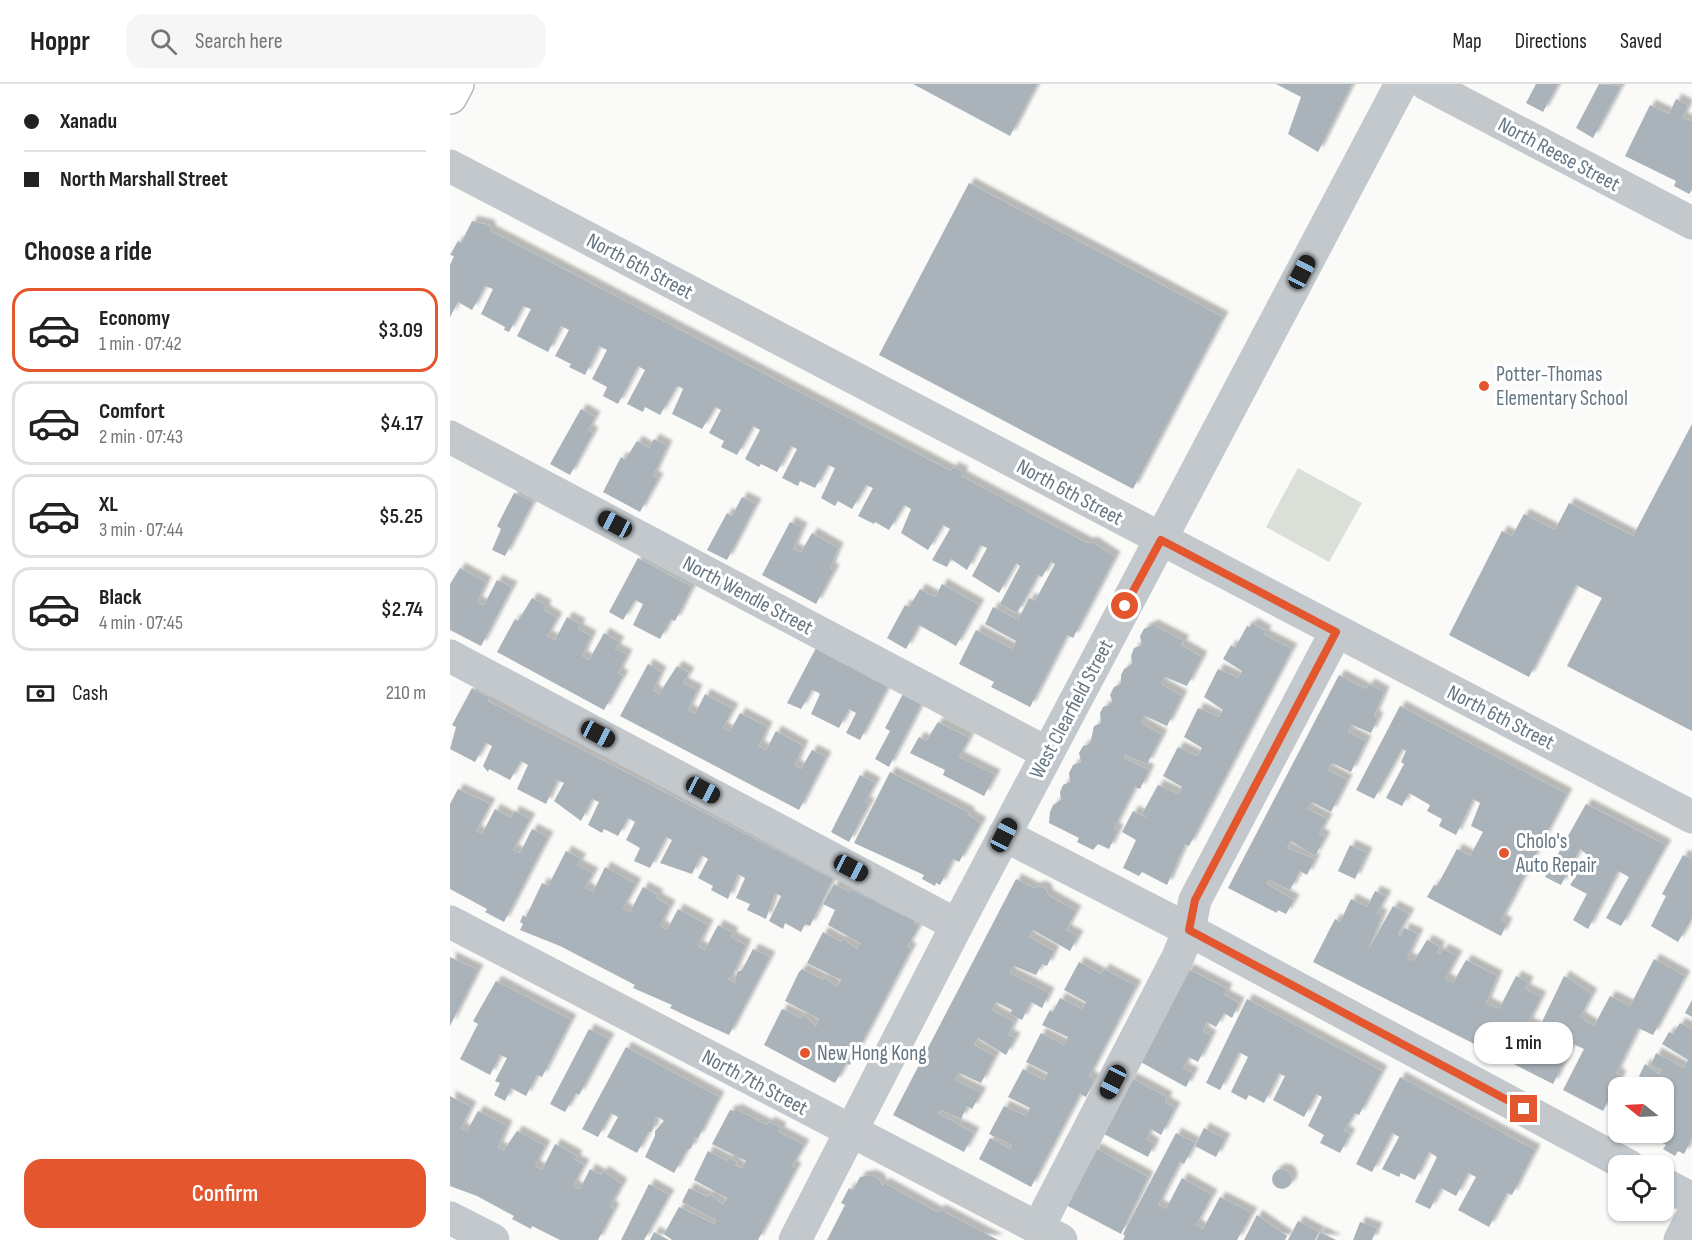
<!DOCTYPE html>
<html lang="en">
<head>
<meta charset="utf-8">
<style>
	:root { --surface:#fff; --page:#f6f6f6; --text:#222; --muted:#767676; --line:#e0e0e0; --accent:#e4572e }
	body { margin:0; font-family:"Sofia Sans Condensed",sans-serif; background:var(--page); color:var(--text); height:100vh; display:flex; flex-direction:column; font-size:22px; white-space:nowrap }
	* { box-sizing:border-box; margin:0 }
	p { font-size:20px; color:var(--muted) }
	.icon { flex:none; width:33px; height:33px; fill:none; stroke:currentColor; stroke-width:2; stroke-linecap:round; stroke-linejoin:round }
	.map { position:relative; flex:1; overflow:hidden }
	.panel { display:flex; flex-direction:column; background:var(--surface); width:450px }
	.panel>* { flex:none }
	.hud { display:grid; align-content:center; height:132px; padding:0 24px; background:var(--surface) }
	.needle { width:39px; rotate:288deg }
	.tools { position:absolute; left:1158px; top:993px; display:grid; gap:12px }
	.tools a { display:grid; place-items:center; width:66px; height:66px; border-radius:12px; background:var(--surface); box-shadow:0 2px 4px #0004; font-size:30px }
	.end { position:absolute; width:27px; height:27px; margin:-14px; border:8px solid #e4572e; background:#fff; box-shadow:0 0 0 3px #fff }
	.from { border-radius:50% }
	.bubble { position:absolute; height:42px; border-radius:18px; background:var(--surface); box-shadow:0 2px 4px #0004; font-size:20px; font-weight:600; line-height:42px; text-align:center }
	.car { position:absolute; width:18px; height:36px; margin:-18px -9px; border-radius:8px; box-shadow:0 0 4px 2px #0007; background:linear-gradient(#222 24%,#8ab4d8 0 40%,#222 0 76%,#8ab4d8 0 86%,#222 0) }
	.hud b { display:flex; align-items:center; gap:21px; height:57px; font-size:22px }
	.hud b+b { border-top:2px solid var(--line) }
	.hud i { width:15px; height:15px; background:var(--text) }
	ul { padding:0; list-style:none }
	li { display:flex; align-items:center; gap:18px; height:84px; margin:0 12px 9px; padding:0 12px; border:3px solid var(--line); border-radius:18px }
	li div { flex:1 }
	li b { display:block; font-size:22px }
	li em { font-style:normal; font-weight:600 }
	li.active { border-color:var(--accent) }
	li>.icon { width:54px; height:54px; stroke-width:1.5 }
	h2 { padding:0 24px; font-size:27px; line-height:72px }
	.pay { display:flex; align-items:center; gap:15px; height:66px; padding:0 24px; font-size:22px }
	.pay p { margin-inline-start:auto }
	.cta { display:flex; gap:12px; margin-top:auto; padding:12px 24px }
	.cta a { flex:1; height:69px; border-radius:18px; background:var(--accent); color:#fff; font-size:24px; font-weight:600; line-height:69px; text-align:center }
	header { display:flex; align-items:center; gap:36px; box-sizing:border-box; height:84px; padding:0 30px; background:var(--surface); border-bottom:2px solid var(--line) }
	header strong { font-size:28px }
	nav { display:flex; gap:33px; margin-inline-start:auto; font-size:21px }
	.search { width:420px; height:54px; background:var(--page); display:flex; align-items:center; gap:15px; box-sizing:border-box; padding:0 21px; border-radius:18px; color:var(--muted); font-size:22px }
	main { display:flex; flex:1; min-height:0 }
	.map>svg:first-child { display:block }
	.green { fill:#dadfd7 }
	.building { fill:#aab3b9; filter:url(#shadow) }
	.lines { fill:none; stroke-linecap:round; stroke-linejoin:round }
	.major-casing { stroke:#b5babe; stroke-width:36 }
	.minor { stroke:#c3c8cc; stroke-width:33 }
	.major { stroke:#fff; stroke-width:33 }
	.route { stroke:#e4572e; stroke-width:8 }
	.poi-dot { fill:#e4572e; stroke:#fff; stroke-width:2 }
	.labels { text-anchor:middle; stroke-width:6; stroke-linejoin:round; paint-order:stroke }
	.street-label { font-size:21px; fill:#657683; stroke:#fff }
	.poi-label { font-size:21px; fill:#657683; stroke:#fff; text-anchor:start }
</style>
</head>
<body>
<header>
<strong>Hoppr</strong>
<div class="search"><svg class="icon" aria-label="search" viewBox="0 0 24 24"><circle cx="10" cy="10" r="6"/><path d="M15 15l6 6"/></svg>Search here</div>
<nav><a>Map</a><a>Directions</a><a>Saved</a></nav>
</header>
<main>
<section class="panel">
<div class="hud">
<b><i class="from"></i>Xanadu</b>
<b><i></i>North Marshall Street</b>
</div>
<h2>Choose a ride</h2>
<ul>
<li class="active"><svg class="icon" aria-label="car" viewBox="0 0 24 24"><path d="M5 17H2v-5l4-1 3-4h7l3 4 3 1v5h-3M9 17h6M6 11h13"/><circle cx="7" cy="17" r="2"/><circle cx="17" cy="17" r="2"/></svg><div><b>Economy</b><p>1 min · 07:42</p></div><em>$3.09</em></li>
<li><svg class="icon" aria-label="car" viewBox="0 0 24 24"><path d="M5 17H2v-5l4-1 3-4h7l3 4 3 1v5h-3M9 17h6M6 11h13"/><circle cx="7" cy="17" r="2"/><circle cx="17" cy="17" r="2"/></svg><div><b>Comfort</b><p>2 min · 07:43</p></div><em>$4.17</em></li>
<li><svg class="icon" aria-label="car" viewBox="0 0 24 24"><path d="M5 17H2v-5l4-1 3-4h7l3 4 3 1v5h-3M9 17h6M6 11h13"/><circle cx="7" cy="17" r="2"/><circle cx="17" cy="17" r="2"/></svg><div><b>XL</b><p>3 min · 07:44</p></div><em>$5.25</em></li>
<li><svg class="icon" aria-label="car" viewBox="0 0 24 24"><path d="M5 17H2v-5l4-1 3-4h7l3 4 3 1v5h-3M9 17h6M6 11h13"/><circle cx="7" cy="17" r="2"/><circle cx="17" cy="17" r="2"/></svg><div><b>Black</b><p>4 min · 07:45</p></div><em>$2.74</em></li>
</ul>
<div class="pay"><svg class="icon" aria-label="cash" viewBox="0 0 24 24"><path d="M3 7h18v10H3z"/><circle cx="12" cy="12" r="2"/></svg>Cash<p>210 m</p></div>
<div class="cta"><a>Confirm</a></div>
</section>
<div class="map">
<svg width="1242" height="1156" viewBox="0 0 1242 1156">
	<defs>
		<filter id="shadow"><feDropShadow dx="5.5" dy="-5.5" stdDeviation="1.5" flood-color="#0004"/></filter>
	</defs>
	<rect width="100%" height="100%" fill="#fafaf8"/>
	<polygon class="green" points="848,384 912,419 879,478 816,443"/>
	<g class="building">
		<polygon points="463,0 587,0 560,52"/>
		<polygon points="826,0 902,0 868,68 838,50 851,13"/>
		<polygon points="1086,0 1108,0 1093,28 1076,19"/>
		<polygon points="1149,0 1171,2 1143,54 1126,44"/>
		<polygon points="1226,15 1238,21 1232,34 1242,37 1242,106 1239,110 1224,102 1226,97 1175,72 1200,21 1219,30"/>
		<polygon points="519,99 773,233 683,405 429,271"/>
		<polygon points="22,137 39,141 41,147 501,387 503,383 513,388 511,392 637,459 642,458 665,473 623,554 617,551 580,623 541,603 544,598 509,580 526,546 562,565 566,557 535,540 543,523 568,536 579,514 585,517 605,480 601,478 592,493 588,491 567,529 550,520 570,482 566,479 549,509 522,492 537,464 530,461 517,486 501,475 497,483 482,476 500,445 493,441 478,466 451,449 461,425 454,421 439,446 425,438 424,440 408,432 423,404 416,401 402,425 388,417 385,422 371,414 385,384 378,381 365,404 350,397 348,402 332,394 347,365 341,362 327,388 311,380 309,383 295,375 310,346 303,342 287,371 271,363 274,357 259,349 271,326 265,323 252,345 222,330 233,305 230,303 227,302 210,331 195,323 193,328 177,320 195,286 188,282 168,320 153,312 157,303 142,295 157,266 149,262 135,291 119,283 121,280 105,272 119,246 111,242 98,268 67,252 81,225 73,222 59,248 54,246 55,243 31,230 43,205 35,202 22,226 8,218 0,233 0,181 4,172 0,171 8,157 11,159"/>
		<polygon points="131,325 145,333 138,346 143,349 120,391 100,380"/>
		<polygon points="1242,340 1242,647 1117,582 1152,514 1126,501 1079,593 999,551 1052,447 1062,452 1074,430 1105,446 1119,419 1183,452"/>
		<polygon points="204,355 217,362 203,392 208,395 190,428 153,408 171,373 175,376 187,357 199,364"/>
		<polygon points="64,409 83,418 55,472 42,466 51,445 47,442"/>
		<polygon points="292,413 306,420 277,476 257,466 277,429 282,432"/>
		<polygon points="340,438 352,444 343,465 351,468 362,449 388,464 380,484 384,486 366,520 312,491"/>
		<polygon points="188,474 242,503 225,537 221,535 210,555 183,541 193,520 185,516 173,536 159,528"/>
		<polygon points="10,484 36,498 27,518 34,521 47,496 62,503 31,562 0,546 0,500"/>
		<polygon points="492,500 529,521 506,562 469,541 456,565 437,554 455,521 459,523 470,505 485,513"/>
		<polygon points="82,514 96,521 94,526 107,534 97,552 105,556 117,533 130,540 128,545 141,552 132,572 139,576 154,549 169,558 165,565 177,571 168,589 173,592 154,626 47,568 65,535 68,537"/>
		<polygon points="802,539 816,547 814,551 842,565 739,762 735,760 717,801 692,788 689,792 673,784 686,756 672,748 683,727 697,734 692,730 708,701 728,710 732,703 713,692 728,663 748,672 752,664 734,653 748,624 769,633 773,626 754,613 768,585 788,594 792,587 773,575 781,561 785,564 797,542 800,543"/>
		<polygon points="703,541 734,557 731,561 752,573 737,602 715,593 713,596 711,600 732,612 717,642 695,632 693,635 691,639 712,651 697,680 675,671 674,674 699,686 690,705 685,703 664,744 668,746 659,765 648,760 643,766 627,758 629,754 599,739 600,728 603,721 611,716 610,708 613,701 620,698 619,689 623,681 631,678 629,669 633,662 640,660 644,642 651,639 650,629 653,623 660,621 662,617 660,611 664,603 671,600 671,591 674,585 682,580 681,572 684,564 692,561 690,552 694,545"/>
		<polygon points="366,564 438,602 410,656 396,649 406,629 399,625 389,644 361,630 370,610 367,608 362,606 351,625 337,619"/>
		<polygon points="198,580 211,588 203,606 209,610 227,582 239,589 233,599 247,606 238,626 245,630 255,610 283,625 273,644 276,646 280,647 290,629 317,643 309,662 312,664 316,666 326,647 353,662 345,681 351,685 362,666 376,673 349,726 170,632"/>
		<polygon points="889,591 916,605 919,600 934,608 924,632 928,634 921,649 902,641 898,648 916,657 901,688 882,679 878,686 897,696 881,728 862,718 859,721 858,725 877,735 869,750 875,753 865,772 841,757 837,764 865,775 857,791 850,787 840,806 819,796 817,800 844,816 836,830 828,826 827,829 778,804"/>
		<polygon points="22,604 40,614 38,617 383,795 360,842 355,840 351,848 335,839 333,845 319,837 331,812 325,809 316,835 297,826 300,820 286,814 295,794 288,790 278,815 261,806 263,802 248,794 258,775 251,771 242,790 210,779 222,756 216,753 200,784 184,777 190,764 176,756 185,738 178,734 168,752 154,745 152,749 138,741 149,718 142,715 131,737 104,717 114,699 107,696 96,720 67,705 78,681 71,677 60,696 39,685 38,688 33,682 42,662 36,659 25,678 0,665 6,643 2,641"/>
		<polygon points="454,608 473,617 439,683 425,675 440,647 435,644"/>
		<polygon points="950,622 1117,710 1051,836 1057,839 1051,852 977,813 984,801 987,802 1007,765 1020,772 1033,748 1021,742 1030,719 1023,715 1006,751 989,742 992,735 977,727 980,721 959,709 952,722 936,714 954,680 951,678 956,667 952,665 924,715 906,706"/>
		<polygon points="488,638 519,654 509,673 545,691 534,712 493,691 495,686 460,669 469,653 476,657"/>
		<polygon points="440,688 520,729 518,731 531,739 509,778 503,775 490,801 486,799 485,802 472,795 474,791 404,759"/>
		<polygon points="410,691 425,699 415,718 419,720 399,758 381,748"/>
		<polygon points="8,705 40,720 26,747 32,750 45,725 61,734 64,727 80,735 63,766 67,768 70,769 82,745 98,753 54,838 35,828 37,825 0,805 0,720"/>
		<polygon points="1136,720 1216,761 1171,842 1156,834 1179,793 1168,787 1138,845 1123,836 1137,810 1120,801 1139,772 1130,765 1111,801 1095,793"/>
		<polygon points="900,761 917,769 905,795 888,787"/>
		<polygon points="116,767 131,775 127,781 143,789 135,804 143,808 155,783 186,800 173,824 180,828 193,803 208,811 206,814 220,822 210,842 217,846 228,825 258,841 248,862 255,866 268,841 283,849 281,853 296,861 282,893 278,895 285,899 287,888 292,886 303,865 320,873 279,951 239,933 220,924 222,921 183,904 185,901 110,862 70,846 73,840 70,838 73,831 76,833 92,799 98,802"/>
		<polygon points="1233,771 1242,775 1242,834 1228,858 1201,842 1216,812 1212,810"/>
		<polygon points="566,795 584,804 590,802 596,805 598,811 626,827 616,846 628,852 620,867 583,846 579,853 604,867 597,882 592,880 586,891 564,882 561,885 560,889 599,909 592,924 581,918 572,936 560,930 562,926 546,918 542,926 564,938 558,951 565,954 556,971 528,954 524,961 545,972 531,999 509,989 505,996 531,1009 522,1025 517,1022 511,1035 491,1026 488,1030 507,1039 507,1043 509,1041 524,1049 514,1068 443,1031"/>
		<polygon points="384,800 400,808 401,805 454,832 456,829 467,834 464,839 469,842 457,863 461,865 400,981 396,979 385,999 314,961 332,925 351,934 353,931 366,942 369,935 335,917 349,888 352,885 373,896 374,893 387,903 391,896 357,879 373,848 391,858 393,855 407,865 410,859 378,841 385,826 373,820"/>
		<polygon points="925,807 936,812 927,829 932,831 918,866 943,822 959,830 948,850 951,852 954,844 968,850 957,874 964,877 977,856 990,863 987,868 990,870 993,865 1007,872 995,895 1003,899 1016,876 1047,892 1036,919 1049,925 1066,892 1078,898 1075,905 1091,913 1078,939 1089,944 1114,892 1142,910 1130,933 1144,942 1160,912 1180,922 1204,875 1235,892 1203,951 1188,944 1166,989 1171,992 1153,1027 1113,1006 1134,965 1123,960 1103,1000 863,878 885,835 890,838 901,815 917,823"/>
		<polygon points="0,873 28,886 0,942"/>
		<polygon points="629,878 651,890 654,885 686,902 639,992 645,996 636,1013 630,1010 581,1103 529,1075 540,1054 560,1065 562,1061 539,1050 554,1022 576,1032 580,1024 558,1013 573,985 594,996 598,989 576,978 591,949 614,961 618,953 592,941 600,926 603,928 610,914 632,925 636,918 614,906"/>
		<polygon points="738,885 777,905 774,911 789,919 782,934 774,929 766,943 757,938 753,947 761,952 748,978 739,973 733,984 743,989 736,1003 687,976"/>
		<polygon points="46,897 121,936 92,993 87,991 76,1012 61,1004 55,1017 44,1011 50,999 45,997 57,974 50,971 40,991 10,975 28,940 23,937"/>
		<polygon points="797,915 932,987 909,1031 905,1029 894,1047 900,1050 890,1069 870,1059 874,1051 858,1042 872,1013 866,1010 854,1033 823,1016 835,992 832,991 829,989 814,1019 799,1011 796,1016 781,1008 798,973 789,968 770,1006 756,999"/>
		<polygon points="1242,916 1242,933 1235,929"/>
		<polygon points="1230,939 1242,945 1242,1054 1234,1070 1228,1067 1225,1072 1213,1065 1216,1061 1193,1048 1214,1048 1214,1017 1215,1018 1220,1010 1189,992 1195,980 1209,990 1212,986 1201,981 1206,969 1234,984 1238,976 1212,960 1219,948 1223,950"/>
		<polygon points="139,945 159,955 129,1011 126,1009 115,1028 100,1020"/>
		<polygon points="176,963 269,1013 248,1054 245,1053 241,1064 236,1067 224,1089 195,1073 205,1052 205,1047 214,1037 210,1034 206,1033 202,1047 198,1049 187,1069 157,1053 168,1033 161,1029 148,1053 132,1045"/>
		<polygon points="950,993 1085,1066 1062,1111 1057,1109 1039,1143 1008,1126 1026,1093 1018,1089 1006,1112 991,1104 980,1125 965,1118 987,1073 979,1068 965,1096 951,1089 949,1093 932,1085 949,1053 946,1051 942,1049 922,1088 906,1080"/>
		<polygon points="681,994 717,1013 715,1018 725,1024 711,1051 701,1045 696,1055 704,1060 698,1073 652,1049"/>
		<polygon points="0,1012 21,1023 11,1044 14,1046 17,1047 28,1027 57,1042 48,1063 51,1065 54,1066 67,1047 95,1062 85,1082 92,1086 105,1060 127,1072 125,1076 134,1081 123,1102 130,1105 140,1085 151,1091 153,1087 172,1100 160,1122 164,1125 148,1156 110,1156 82,1142 81,1145 62,1135 64,1132 27,1112 0,1102"/>
		<polygon points="286,1025 317,1041 319,1038 331,1044 329,1048 354,1061 342,1082 346,1084 308,1156 222,1156 214,1150 229,1123 264,1140 266,1136 232,1118 239,1104 258,1113 260,1110 273,1121 277,1114 244,1096 258,1067 277,1077 279,1074 287,1078 285,1081 292,1084 296,1077 262,1060 280,1026 284,1027"/>
		<polygon points="754,1044 775,1055 766,1073 745,1062"/>
		<polygon points="726,1049 745,1059 734,1080 730,1078 708,1121 716,1125 732,1094 762,1111 746,1141 753,1145 770,1113 802,1129 787,1156 673,1156 675,1152 673,1150"/>
		<polygon points="645,1064 698,1093 671,1150 616,1121"/>
		<circle cx="832" cy="1095" r="10"/>
		<polygon points="421,1091 429,1095 432,1102 434,1099 487,1128 491,1126 548,1156 377,1156 395,1121 391,1119 399,1104 403,1106 410,1093"/>
		<polygon points="199,1100 219,1111 194,1156 171,1156"/>
		<polygon points="807,1131 837,1152 835,1156 794,1156"/>
		<polygon points="848,1137 869,1148 865,1156 838,1156"/>
		<polygon points="910,1138 927,1144 922,1156 903,1156"/>
		<polygon points="204,1148 219,1156 200,1156"/>
		<polygon points="870,1148 886,1156 866,1156"/>
	</g>
	<g class="lines">
		<g class="major-casing">
			<polyline id="major" points="0,13 7,0"/>
		</g>
		<g class="minor">
			<polyline points="976,0 1242,139"/>
			<polyline points="0,82 1242,733"/>
			<polyline points="0,353 597,669"/>
			<polyline points="0,572 507,841"/>
			<polyline points="554,751 739,846 1179,1082"/>
			<polyline points="0,838 611,1156"/>
			<polyline points="1214,1100 1242,1115"/>
			<polyline points="0,1134 43,1156"/>
			<polyline points="588,1144 728,873 739,846 745,816 886,548"/>
			<polyline points="345,1156 507,841 951,0"/>
			<polyline points="1230,1156 1242,1133"/>
		</g>
		<use href="#major" class="major"/>
	</g>
	<g class="lines">
		<polyline class="route" points="675,522 711,456 886,548 745,816 739,846 1074,1025"/>
	</g>
	<g class="poi-dot">
		<circle cx="1034" cy="302" r="6"/>
		<circle cx="1054" cy="769" r="6"/>
		<circle cx="355" cy="969" r="6"/>
	</g>
	<g class="labels">
		<g class="street-label">
			<text transform="translate(1109 70) rotate(28)" y="7">North Reese Street</text>
			<text transform="translate(190 182) rotate(28)" y="7">North 6th Street</text>
			<text transform="translate(620 408) rotate(28)" y="7">North 6th Street</text>
			<text transform="translate(298 511) rotate(28)" y="7">North Wendle Street</text>
			<text transform="translate(621 625) rotate(-62)" y="7">West Clearfield Street</text>
			<text transform="translate(1051 633) rotate(27)" y="7">North 6th Street</text>
			<text transform="translate(305 998) rotate(28)" y="7">North 7th Street</text>
		</g>
		<g class="poi-label">
			<text x="1046" y="297">Potter-Thomas<tspan x="1046" dy="24">Elementary School</tspan></text>
			<text x="1066" y="764">Cholo's<tspan x="1066" dy="24">Auto Repair</tspan></text>
			<text x="367" y="976">New Hong Kong</text>
		</g>
	</g>
</svg>
<div class="tools">
<a><svg class="needle" viewBox="-14 -14 28 28"><path d="M0-13l5 13h-10z" fill="#e53935"/><path d="M0 13l5-13h-10z" fill="#767676"/></svg></a>
<a><svg class="icon" aria-label="locate" viewBox="0 0 24 24"><circle cx="12" cy="12" r="6"/><path d="M12 2v4M12 18v4M2 12h4M18 12h4"/></svg></a>
</div>
<i class="end from" style="left:675px;top:522px"></i>
<i class="end" style="left:1074px;top:1025px"></i>
<div class="bubble" style="left:1024px;top:938px;width:99px">1 min</div>
<i class="car" style="left:852px;top:188px;rotate:28deg"></i>
<i class="car" style="left:165px;top:440px;rotate:298deg"></i>
<i class="car" style="left:148px;top:650px;rotate:118deg"></i>
<i class="car" style="left:253px;top:706px;rotate:118deg"></i>
<i class="car" style="left:554px;top:751px;rotate:27deg"></i>
<i class="car" style="left:401px;top:784px;rotate:118deg"></i>
<i class="car" style="left:663px;top:998px;rotate:207deg"></i>
</div>
</main>
</body>
</html>
